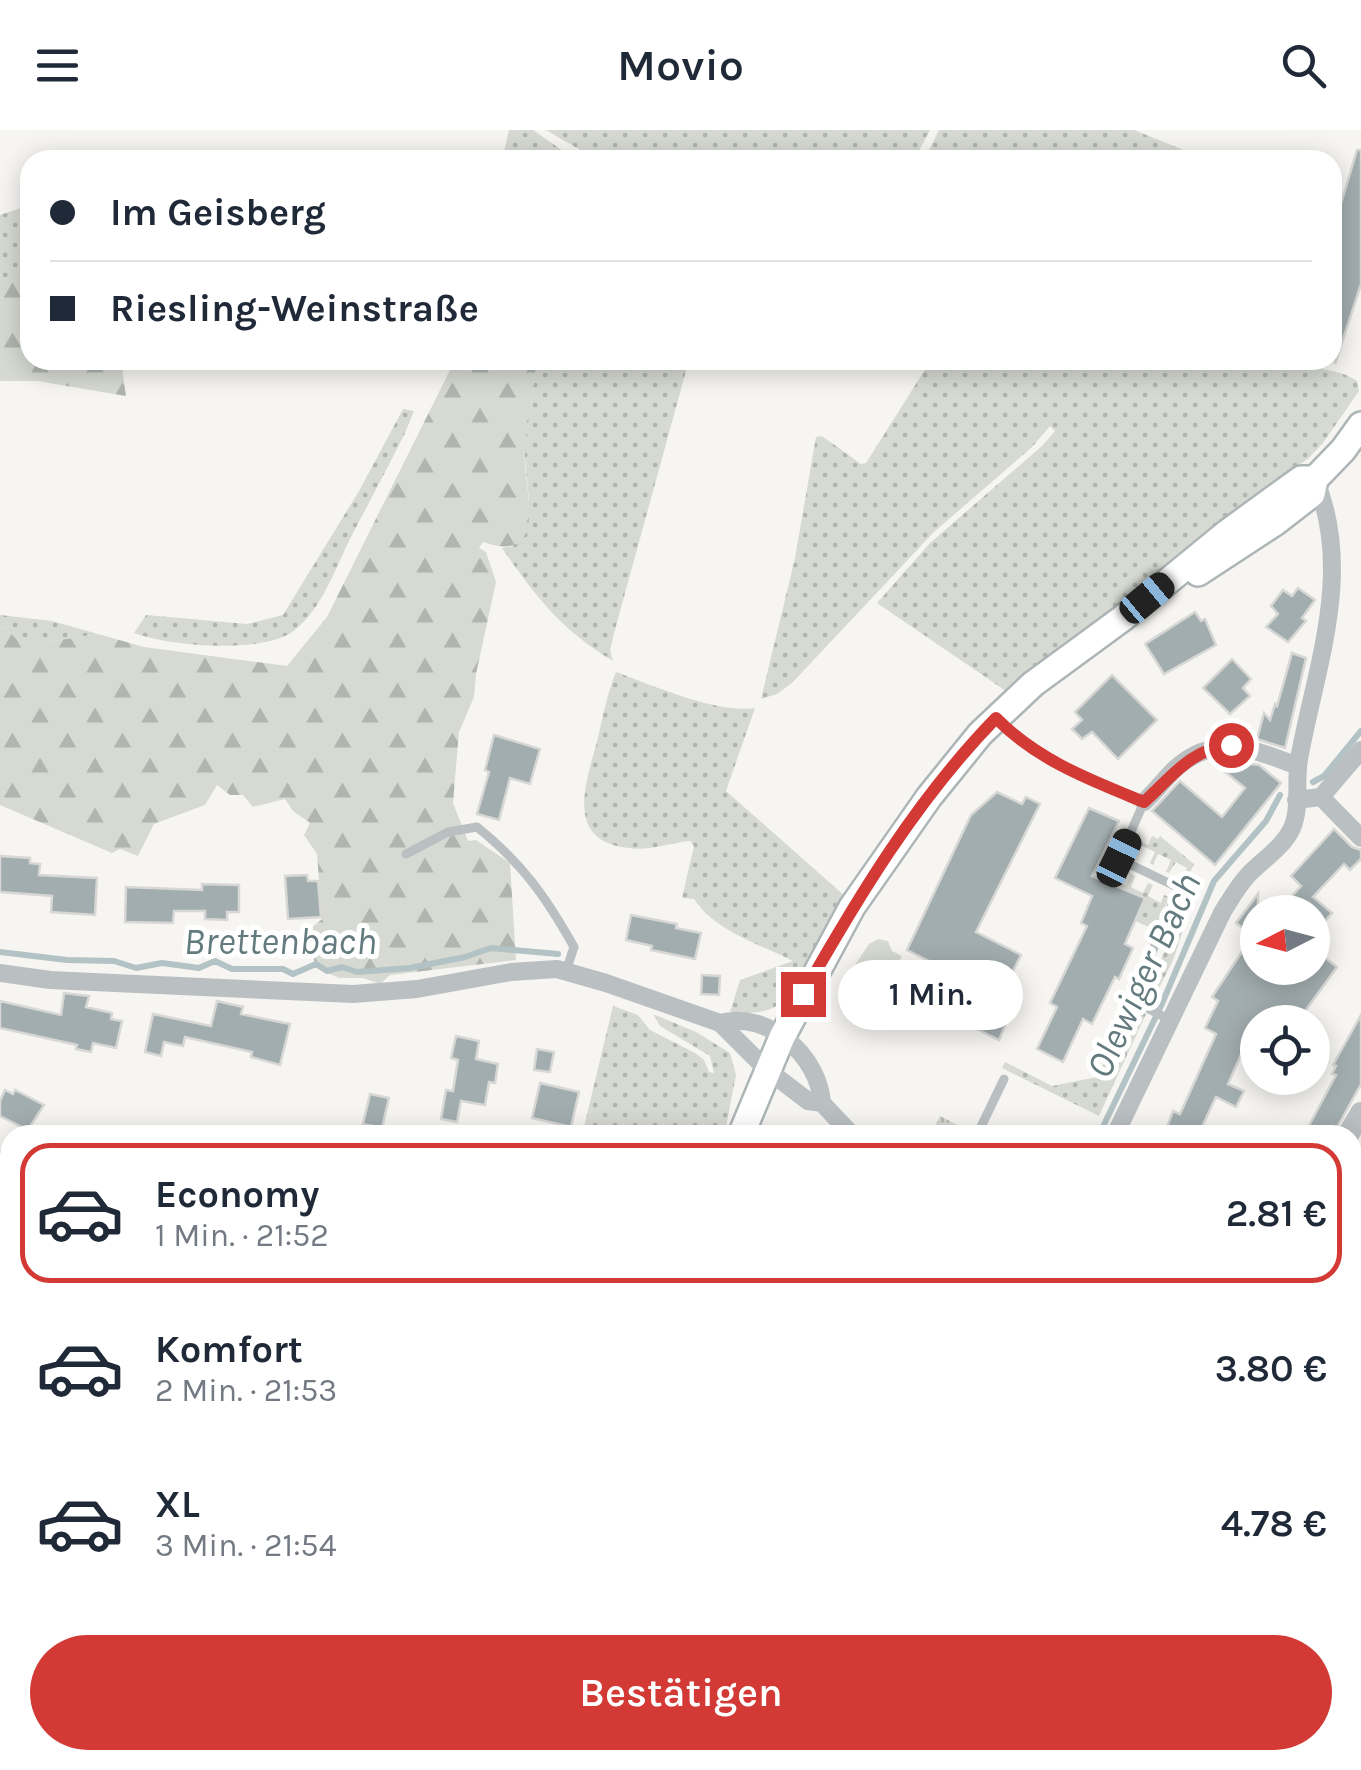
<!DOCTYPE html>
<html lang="de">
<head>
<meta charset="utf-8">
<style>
	:root { --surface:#fff; --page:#f6f6f7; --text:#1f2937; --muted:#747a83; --line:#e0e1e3; --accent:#d33a35 }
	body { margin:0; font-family:Karla,sans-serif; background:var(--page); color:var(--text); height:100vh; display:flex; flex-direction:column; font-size:38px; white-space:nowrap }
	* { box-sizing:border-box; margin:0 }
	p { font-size:32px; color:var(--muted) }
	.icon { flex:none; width:55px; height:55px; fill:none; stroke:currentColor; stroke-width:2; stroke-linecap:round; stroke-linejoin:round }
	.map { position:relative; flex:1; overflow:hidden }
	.side { position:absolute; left:0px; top:995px; width:1362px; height:645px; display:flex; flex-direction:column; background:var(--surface); border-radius:30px 30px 0 0; box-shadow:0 5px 25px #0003 }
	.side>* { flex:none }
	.banner { position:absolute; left:20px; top:20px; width:1322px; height:220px; border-radius:30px; box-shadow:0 5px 25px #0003; display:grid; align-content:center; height:220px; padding:0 30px; background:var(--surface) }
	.needle { width:65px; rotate:264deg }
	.fabs { position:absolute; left:1240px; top:765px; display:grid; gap:20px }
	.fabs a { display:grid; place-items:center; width:90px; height:90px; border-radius:50%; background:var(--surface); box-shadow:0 5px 25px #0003; font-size:50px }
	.end { position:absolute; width:45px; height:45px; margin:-22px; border:12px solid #d33a35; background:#fff; box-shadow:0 0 0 5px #fff }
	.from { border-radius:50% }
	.bubble { position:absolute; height:70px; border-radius:35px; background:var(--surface); box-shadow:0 5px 25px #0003; font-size:32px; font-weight:600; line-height:70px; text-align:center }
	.car { position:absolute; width:30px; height:60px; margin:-30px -15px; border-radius:12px; box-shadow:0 0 8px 2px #0007; background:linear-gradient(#222 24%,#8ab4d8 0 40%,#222 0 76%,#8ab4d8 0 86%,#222 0) }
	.banner b { display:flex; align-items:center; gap:35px; height:95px; font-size:38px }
	.banner b+b { border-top:2px solid var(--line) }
	.banner i { width:25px; height:25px; background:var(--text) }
	ul { padding:18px 0 0; list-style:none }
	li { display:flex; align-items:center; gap:30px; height:140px; margin:0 20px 15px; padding:0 10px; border:5px solid transparent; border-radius:30px }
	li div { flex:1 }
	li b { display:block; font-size:38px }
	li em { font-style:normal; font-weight:600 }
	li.current { border-color:var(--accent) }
	li>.icon { width:90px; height:90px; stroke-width:1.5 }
	.action { display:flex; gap:20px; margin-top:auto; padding:20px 30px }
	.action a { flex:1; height:115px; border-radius:60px; background:var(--accent); color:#fff; font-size:40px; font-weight:600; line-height:115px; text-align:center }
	header { display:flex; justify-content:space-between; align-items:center; height:130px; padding:0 30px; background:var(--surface); font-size:45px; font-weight:600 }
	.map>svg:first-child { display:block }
	.grass { fill:url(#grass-dots) }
	.forest { fill:url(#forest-firs) }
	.park { fill:url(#park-tufts) }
	.garden { fill:#d6dad2 }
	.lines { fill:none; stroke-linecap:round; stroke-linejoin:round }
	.stream { stroke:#b3c2c4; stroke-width:6 }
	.building { fill:#a2adaf; stroke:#d7d7d5; stroke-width:2.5 }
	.secondary-casing { stroke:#adb5b7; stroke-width:30 }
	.service { stroke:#bac0c2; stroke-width:9 }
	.minor { stroke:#bac0c2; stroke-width:18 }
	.tertiary { stroke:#bac0c2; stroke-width:22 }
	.secondary { stroke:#fff; stroke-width:25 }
	.route { stroke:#d33a35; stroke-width:12 }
	.labels { text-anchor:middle; stroke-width:10; stroke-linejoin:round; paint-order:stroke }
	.water-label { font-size:38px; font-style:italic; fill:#637b7e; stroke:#fff }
</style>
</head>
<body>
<header><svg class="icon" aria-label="menu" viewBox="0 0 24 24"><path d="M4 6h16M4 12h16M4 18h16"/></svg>Movio<svg class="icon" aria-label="search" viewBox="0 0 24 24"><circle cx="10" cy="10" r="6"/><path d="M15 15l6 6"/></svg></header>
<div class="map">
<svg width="1361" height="1640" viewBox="0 0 1361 1640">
	<defs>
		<pattern id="grass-dots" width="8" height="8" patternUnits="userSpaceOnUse" patternTransform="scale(2.5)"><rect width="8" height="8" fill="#d6dad2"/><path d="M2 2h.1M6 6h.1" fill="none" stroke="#b1b5af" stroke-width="1.8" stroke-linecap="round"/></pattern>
		<pattern id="forest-firs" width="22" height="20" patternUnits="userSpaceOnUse" patternTransform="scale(2.5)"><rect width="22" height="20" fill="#d6dad2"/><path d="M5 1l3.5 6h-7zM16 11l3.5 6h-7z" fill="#b1b5af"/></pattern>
		<pattern id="park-tufts" width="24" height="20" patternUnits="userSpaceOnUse" patternTransform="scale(2.5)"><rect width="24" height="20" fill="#d6dad2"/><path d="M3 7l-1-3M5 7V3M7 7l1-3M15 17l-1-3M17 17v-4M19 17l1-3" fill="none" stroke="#b1b5af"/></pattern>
	</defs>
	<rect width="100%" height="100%" fill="#f6f5f2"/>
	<g class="grass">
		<polygon points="509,0 533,0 576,30 502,30"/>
		<polygon points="546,0 930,0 914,30 611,30 587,24"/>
		<polygon points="939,0 1134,0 1208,30 924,30"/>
		<polygon points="30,75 30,159 0,145 0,85"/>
		<path d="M 537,230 L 689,230 L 616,496 L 610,520 L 613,531 C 561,500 536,467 502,418 L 513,416 L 529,370 L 524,318 Z"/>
		<path d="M 926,230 L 1303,230 C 1320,243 1339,238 1357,251 L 1359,261 L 1323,313 L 1309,328 L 1257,364 L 1256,372 L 1006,561 L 877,473 L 930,413 L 1042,316 L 1055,301 L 1050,296 L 1032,317 L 934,402 L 792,553 L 777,564 L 761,569 L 795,428 L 816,307 L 822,306 L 861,334 L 866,333 L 926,238 Z"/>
		<path d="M 403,279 L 414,281 L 405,303 C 388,337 370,371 352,405 C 336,436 322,481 292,502 C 260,524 169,516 134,503 L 146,485 L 247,494 L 283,485 L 359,361 Z"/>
		<polygon points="0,485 52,491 98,504 41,513 19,513 6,498 0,499"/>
		<path d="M 616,542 C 651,555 718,584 755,578 L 726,661 L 846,767 L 789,866 C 772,884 753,884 730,882 L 740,850 L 793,831 C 759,814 715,801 694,769 L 682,768 L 694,716 L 690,711 C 669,713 650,721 628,718 C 559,710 590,644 599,603 C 604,581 608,562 616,542 Z"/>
		<polygon points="1152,706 1158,709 1160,706 1194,734 1186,751 1182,749 1187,738 1176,732 1169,743 1166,742 1171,730 1158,724 1153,735 1150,733 1155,722 1142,716 1137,726 1131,723 1137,710 1148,715"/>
		<polygon points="1114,736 1117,738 1113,749 1126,755 1131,744 1135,746 1131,757 1143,763 1148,753 1153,755 1148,766 1161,773 1164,765 1169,767 1156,800 1135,791 1144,768 1107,752"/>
		<polygon points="1188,773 1191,775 1174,828 1151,874 1142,869"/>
		<polygon points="613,876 638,885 650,900 695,923 704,930 709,942 714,943 710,926 660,896 653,884 696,902 730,923 736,945 726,997 722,997 720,1005 582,1005"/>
		<polygon points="1131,876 1146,884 1099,986 1002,938 1005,932 1052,956 1097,947"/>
		<polygon points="0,1392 10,1394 10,1630 289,1630 288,1640 0,1640"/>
	</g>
	<g class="forest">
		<polygon points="0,145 30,159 30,230 121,230 126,266 37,251 0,251"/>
		<path d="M 457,230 L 537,230 C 533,258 529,286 525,315 C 520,350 555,437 483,412 L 479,418 L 486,422 L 496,452 L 476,544 L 474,567 L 459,602 L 453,673 L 468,711 L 476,710 L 510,733 L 516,830 L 390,845 L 380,854 L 363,848 L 339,848 L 319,839 L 309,821 L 310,799 L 322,789 L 317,724 L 304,705 L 310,693 L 293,681 L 285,669 L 253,677 L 243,665 L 230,665 L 217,655 L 205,675 L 154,694 L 138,726 L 120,719 L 112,723 L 0,675 L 0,499 L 6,498 L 20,513 L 41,513 L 98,504 L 144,517 L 287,536 L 327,487 L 453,234 Z"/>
		<polygon points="0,1036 10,1045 10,1215 0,1227"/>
		<polygon points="664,1630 734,1630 732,1640 667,1640"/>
		<polygon points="740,1630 824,1630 818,1640 740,1640"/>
	</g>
	<g class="park">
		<polygon points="878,809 888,811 892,821 902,826 890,850 855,835 869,814"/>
		<polygon points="940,986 973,1003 972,1005 931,1005"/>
	</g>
	<polygon class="garden" points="1353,1582 1361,1583 1361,1640 1322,1640 1324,1630 1352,1630"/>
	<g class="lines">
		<g class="stream">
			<polyline points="1313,652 1324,646 1361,601"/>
			<polyline points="0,822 67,830 114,831 136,838 162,833 199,838 215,831 232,839 283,839 293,844 316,834 327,841 342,837 357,842 410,838 465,827 491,818 558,824"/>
			<polyline points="1099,1005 1161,876 1214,751 1266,691 1280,665"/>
			<polyline points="694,1630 695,1640"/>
			<polyline points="785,1640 790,1630"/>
		</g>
	</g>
	<g class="building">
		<polygon points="1357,20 1361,20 1361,154 1335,234 1332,138 1340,112 1332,110 1332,88 1336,76 1340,77"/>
		<polygon points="1298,458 1315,470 1302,488 1306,491 1288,512 1266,497 1278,484 1271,476 1283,460 1292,466"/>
		<polygon points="1195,482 1201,491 1205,489 1216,515 1164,544 1145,514"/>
		<polygon points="1292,523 1306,528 1285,618 1257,609 1264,583 1270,590 1275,574 1277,576"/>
		<polygon points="1232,529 1251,549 1243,558 1250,566 1230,584 1203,558"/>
		<polygon points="1112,545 1157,590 1118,629 1092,602 1082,609 1072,599 1082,590 1075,582"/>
		<polygon points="494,605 540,619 530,654 510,648 499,690 477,684 489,642 485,640"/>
		<polygon points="1223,630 1259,635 1281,653 1215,735 1152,681 1180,651 1222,687 1245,658 1218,636"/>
		<polygon points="997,662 1022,674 1026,667 1040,674 976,802 1021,825 989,888 1005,896 999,910 939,880 952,854 947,851 951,842 907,820 971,685"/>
		<polygon points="1089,678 1119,691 1092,746 1145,768 1125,814 1133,818 1119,849 1115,847 1092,894 1083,889 1063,932 1037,919 1057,877 1050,873 1087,796 1081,793 1092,766 1055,748"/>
		<polygon points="1334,699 1352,717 1361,720 1361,729 1350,740 1344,734 1313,767 1332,783 1312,805 1312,782 1278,782 1301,756 1291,746"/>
		<polygon points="0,726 30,728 30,733 40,734 39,745 97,748 95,785 51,782 52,766 0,762"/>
		<polygon points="307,745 308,751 318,751 321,787 288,789 285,746"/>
		<polygon points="202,754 239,755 239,782 227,782 227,790 205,789 205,781 174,781 173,793 125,792 126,757 202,760"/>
		<polygon points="1258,764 1258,838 1312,838 1312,818 1337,837 1297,892 1258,892 1258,924 1244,918 1228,954 1244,961 1236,977 1216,967 1198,1005 1164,1005 1173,981 1180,984 1216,904 1205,898 1218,871 1212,867 1253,805 1236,793"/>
		<polygon points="631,785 677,794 676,798 701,803 695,829 651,820 652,816 626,810"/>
		<polygon points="702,845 720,846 719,865 701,864"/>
		<polygon points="64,863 89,866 86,877 112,883 111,889 122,891 116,918 93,913 91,922 76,919 77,915 0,898 0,871 61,885"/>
		<polygon points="217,871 243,877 241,884 290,894 280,935 251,927 252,922 185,907 183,916 164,912 161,926 145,922 153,884 211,896"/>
		<polygon points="1361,885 1361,954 1333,1005 1304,1005 1336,945 1332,944 1336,936 1333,935"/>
		<polygon points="456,906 479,911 476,929 498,934 495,953 489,952 485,975 461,971 457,992 441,989 446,960 453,961 458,930 451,928"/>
		<polygon points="537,919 554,922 550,942 534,940"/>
		<polygon points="540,953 579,962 571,997 532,988"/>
		<polygon points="5,960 13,964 15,960 44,975 28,1000 0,986 0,971"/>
		<polygon points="370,964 389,968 382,998 363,994"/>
	</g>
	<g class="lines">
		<g class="secondary-casing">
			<g id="secondary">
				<polyline points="1315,349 1343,320 1361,295"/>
				<polyline points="1198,443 1276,392 1312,364 1315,349"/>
				<polyline points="741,1005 782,907 852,777 929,667 980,604 1033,554 1123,488 1228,402 1301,349 1315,349"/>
				<polyline points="652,1630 652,1640"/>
			</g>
		</g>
		<g class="service">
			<path d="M 1000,592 C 1039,632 1093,651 1144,672 L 1119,729 L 1179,758 L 1132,870 L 1170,890"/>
			<path d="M 406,724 L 448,702 L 477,697 C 522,733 546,767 574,817 L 566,841"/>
			<polyline points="977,1005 1004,949"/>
		</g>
		<g class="minor">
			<polyline points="1321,667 1361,708"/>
			<polyline points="1296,670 1321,667 1361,620"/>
			<path d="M 1144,672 C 1156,661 1165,648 1177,637 C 1218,602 1254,620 1298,636"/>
			<path d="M 0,843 L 50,850 L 353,864 L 417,859 L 511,842 L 557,839 L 606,853 L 720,893 C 768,880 819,926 822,973"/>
			<polyline points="720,893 766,939 808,971 822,973 852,1005"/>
			<path d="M 1115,1005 L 1223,781 C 1232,767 1239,754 1250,743 C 1264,729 1284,716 1292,698 C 1301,678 1295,650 1299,629 C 1316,536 1354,442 1315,349"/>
			<polyline points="0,1028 10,1037"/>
			<polyline points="1052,1640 1053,1630"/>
			<polyline points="1252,1640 1257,1630"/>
		</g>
		<g class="tertiary">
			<polyline points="1348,1005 1361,983"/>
			<polyline points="1018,1630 1019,1640"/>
		</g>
		<use href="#secondary" class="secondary"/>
	</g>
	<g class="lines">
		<path class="route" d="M 803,864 C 858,767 917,669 996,588 C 1037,630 1090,650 1144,672 C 1172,647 1190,619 1231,615"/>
	</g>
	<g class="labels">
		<g class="water-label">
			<text x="280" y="824">Brettenbach</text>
			<text transform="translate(1143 845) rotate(-65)" y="13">Olewiger Bach</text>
		</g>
	</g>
</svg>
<div class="fabs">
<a><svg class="needle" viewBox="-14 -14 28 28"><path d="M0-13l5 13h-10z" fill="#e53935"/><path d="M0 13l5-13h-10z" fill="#747a83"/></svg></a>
<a><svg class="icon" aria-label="locate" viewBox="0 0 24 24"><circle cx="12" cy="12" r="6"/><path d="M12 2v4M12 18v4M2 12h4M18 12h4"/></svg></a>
</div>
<i class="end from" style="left:1231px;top:615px"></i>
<i class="end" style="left:803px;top:864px"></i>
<div class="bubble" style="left:838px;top:830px;width:185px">1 Min.</div>
<i class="car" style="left:1147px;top:468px;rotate:50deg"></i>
<i class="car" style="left:1119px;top:728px;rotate:26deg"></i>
<div class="banner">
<b><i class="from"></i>Im Geisberg</b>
<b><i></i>Riesling-Weinstraße</b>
</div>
<section class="side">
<ul>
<li class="current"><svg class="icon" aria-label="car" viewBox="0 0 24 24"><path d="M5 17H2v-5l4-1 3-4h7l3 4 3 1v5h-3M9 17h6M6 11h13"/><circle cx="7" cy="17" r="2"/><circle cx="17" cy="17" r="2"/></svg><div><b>Economy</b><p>1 Min. · 21:52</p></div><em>2.81 €</em></li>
<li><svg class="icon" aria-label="car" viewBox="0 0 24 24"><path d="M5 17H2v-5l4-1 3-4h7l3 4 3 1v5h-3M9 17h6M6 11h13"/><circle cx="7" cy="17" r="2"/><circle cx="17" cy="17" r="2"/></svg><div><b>Komfort</b><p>2 Min. · 21:53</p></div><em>3.80 €</em></li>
<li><svg class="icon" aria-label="car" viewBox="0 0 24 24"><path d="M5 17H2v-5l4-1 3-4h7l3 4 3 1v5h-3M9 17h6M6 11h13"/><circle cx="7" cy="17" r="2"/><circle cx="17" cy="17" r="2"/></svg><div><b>XL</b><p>3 Min. · 21:54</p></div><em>4.78 €</em></li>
</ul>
<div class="action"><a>Bestätigen</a></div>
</section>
</div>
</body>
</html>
